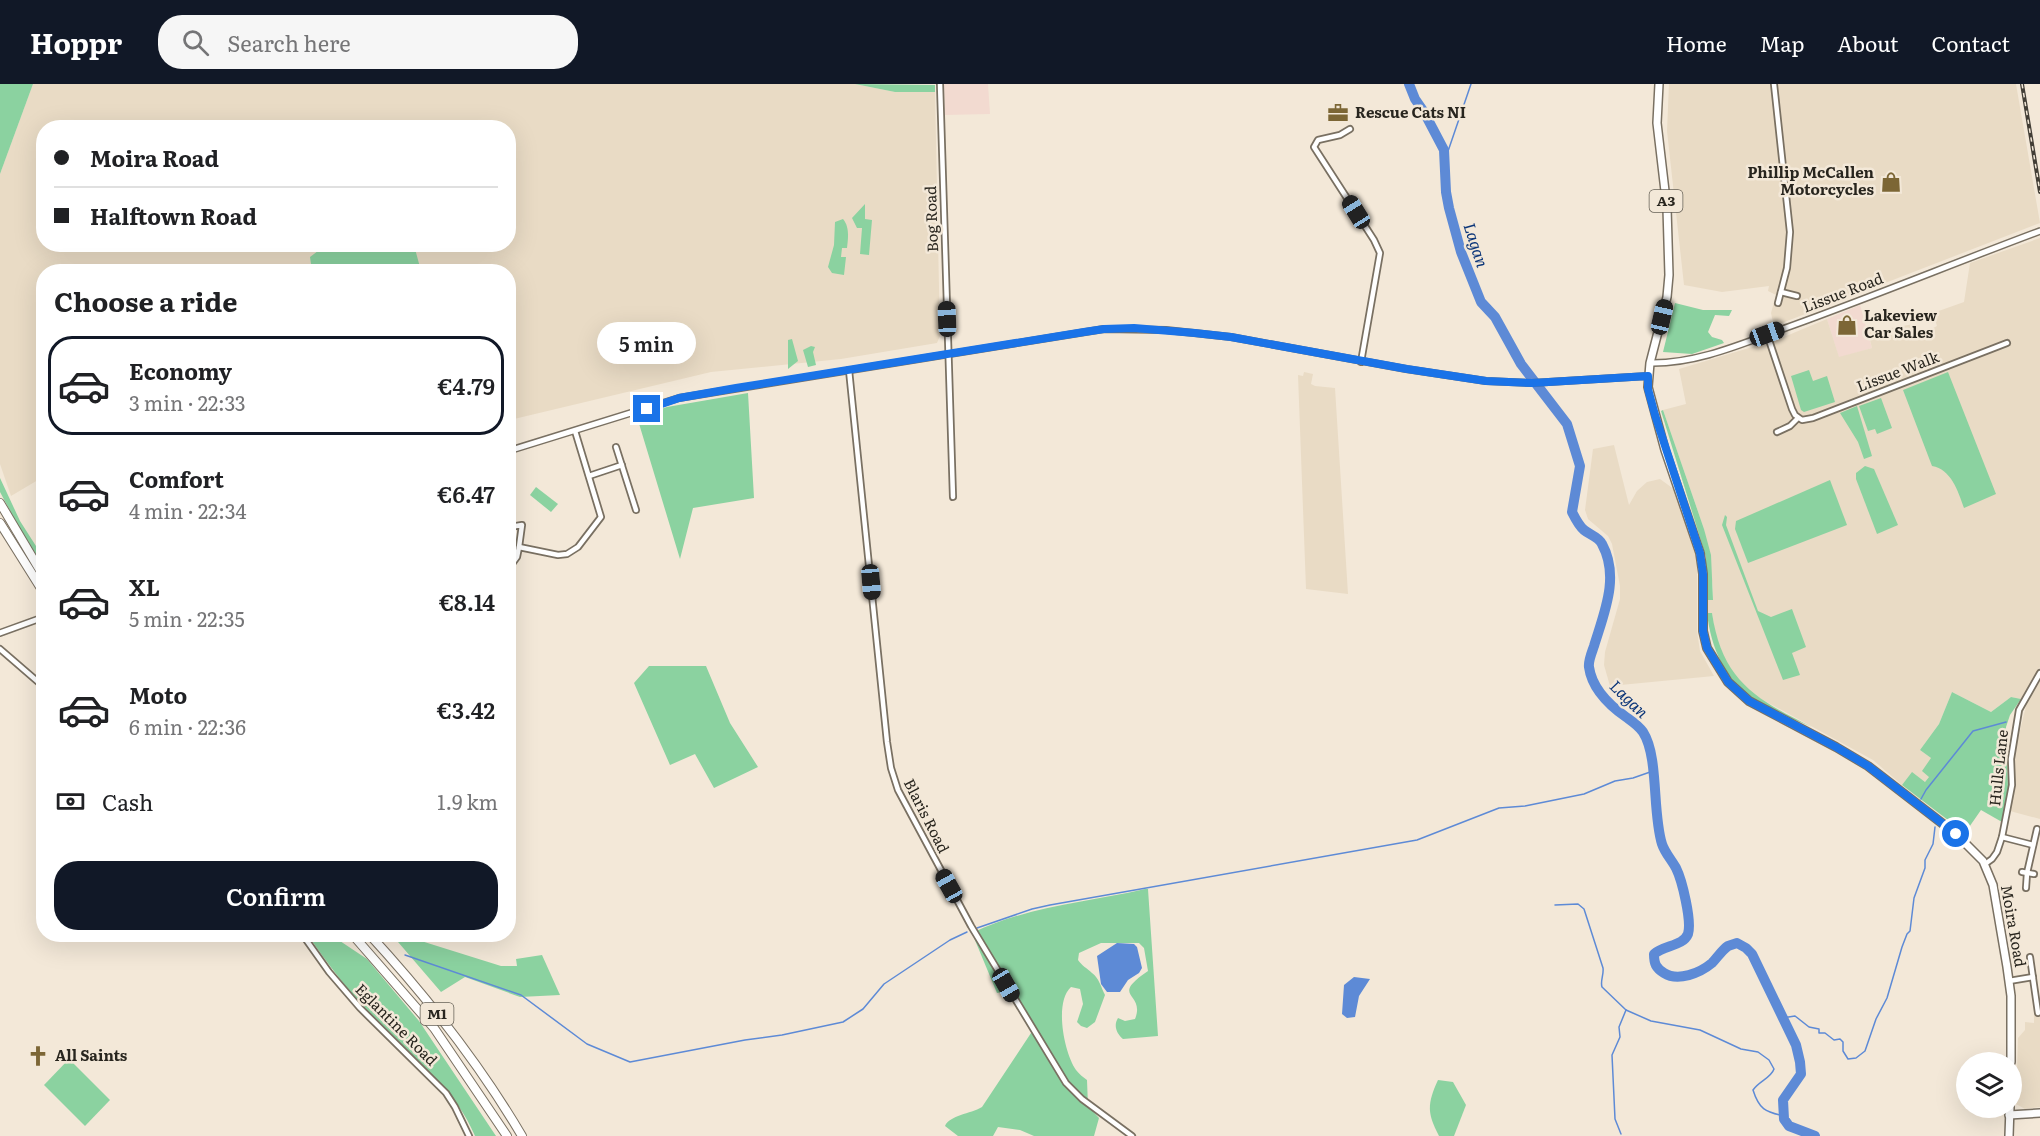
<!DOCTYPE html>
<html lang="en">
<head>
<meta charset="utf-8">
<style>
	:root { --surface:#fff; --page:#f6f6f6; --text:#202124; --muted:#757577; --line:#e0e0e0; --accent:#111827 }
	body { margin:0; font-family:Literata,serif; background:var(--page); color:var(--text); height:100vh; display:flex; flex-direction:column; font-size:22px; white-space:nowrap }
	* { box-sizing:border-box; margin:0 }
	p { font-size:20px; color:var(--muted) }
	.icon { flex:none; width:33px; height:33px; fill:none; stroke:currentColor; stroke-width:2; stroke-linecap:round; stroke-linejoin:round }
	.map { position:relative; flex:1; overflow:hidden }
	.drawer { position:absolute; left:36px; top:180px; width:480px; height:678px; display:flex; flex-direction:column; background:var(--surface); border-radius:24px; box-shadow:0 6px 24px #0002 }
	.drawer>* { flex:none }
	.banner { position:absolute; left:36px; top:36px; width:480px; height:132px; border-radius:24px; box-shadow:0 6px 24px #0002; display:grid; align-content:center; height:132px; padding:0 18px; background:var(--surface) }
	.buttons { position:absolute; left:1956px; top:968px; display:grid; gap:12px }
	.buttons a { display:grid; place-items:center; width:66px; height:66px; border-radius:50%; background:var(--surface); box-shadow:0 6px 24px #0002; font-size:30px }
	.end { position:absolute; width:27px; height:27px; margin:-14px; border:8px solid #1a73e8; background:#fff; box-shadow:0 0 0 3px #fff }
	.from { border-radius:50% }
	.bubble { position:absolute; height:42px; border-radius:21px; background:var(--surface); box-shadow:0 6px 24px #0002; font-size:20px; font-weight:600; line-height:42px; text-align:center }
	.car { position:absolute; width:18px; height:36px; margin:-18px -9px; border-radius:8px; box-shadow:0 0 4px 2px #0007; background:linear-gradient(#222 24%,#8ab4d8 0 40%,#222 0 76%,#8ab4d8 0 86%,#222 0) }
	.banner b { display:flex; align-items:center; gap:21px; height:57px; font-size:22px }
	.banner b+b { border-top:2px solid var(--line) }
	.banner i { width:15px; height:15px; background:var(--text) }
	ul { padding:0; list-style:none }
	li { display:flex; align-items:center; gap:18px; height:99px; margin:0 12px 9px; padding:0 6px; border:3px solid transparent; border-radius:24px }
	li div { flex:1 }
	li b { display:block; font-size:22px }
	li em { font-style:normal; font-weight:600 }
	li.on { border-color:var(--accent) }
	li>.icon { width:54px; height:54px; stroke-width:1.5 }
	h2 { padding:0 18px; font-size:27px; line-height:72px }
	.pay { display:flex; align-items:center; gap:15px; height:66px; padding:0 18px; font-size:22px }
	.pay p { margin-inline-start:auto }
	.cta { display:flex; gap:12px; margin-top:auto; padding:12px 18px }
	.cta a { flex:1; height:69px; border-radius:24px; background:var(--accent); color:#fff; font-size:24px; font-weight:600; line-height:69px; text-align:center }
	header { display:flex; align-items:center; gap:36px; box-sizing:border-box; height:84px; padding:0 30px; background:var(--accent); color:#fff }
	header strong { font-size:28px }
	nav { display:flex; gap:33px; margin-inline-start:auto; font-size:21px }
	.search { width:420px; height:54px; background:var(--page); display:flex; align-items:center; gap:15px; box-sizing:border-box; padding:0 21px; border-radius:24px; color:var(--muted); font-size:22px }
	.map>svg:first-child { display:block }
	.commercial { fill:#f2dad0 }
	.built { fill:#e9dbc5; fill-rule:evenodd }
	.green { fill:#8bd2a0 }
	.water { fill:#5d8ad6 }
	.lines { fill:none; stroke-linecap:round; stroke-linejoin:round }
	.stream { stroke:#5d8ad6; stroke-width:1.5 }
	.river { stroke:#5d8ad6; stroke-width:10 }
	.minor-casing { stroke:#797062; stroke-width:8 }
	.tertiary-casing { stroke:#797062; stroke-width:8 }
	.primary-casing { stroke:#797062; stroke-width:10 }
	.trunk-casing { stroke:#797062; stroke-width:10 }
	.motorway-casing { stroke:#797062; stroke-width:10 }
	.minor { stroke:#fff; stroke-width:4.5 }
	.tertiary { stroke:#fff; stroke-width:5 }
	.primary { stroke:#fff; stroke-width:7 }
	.trunk { stroke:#fff; stroke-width:7 }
	.motorway { stroke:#fff; stroke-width:8 }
	.rail-casing { stroke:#423e36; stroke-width:4 }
	.rail { stroke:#f3e8d8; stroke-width:1.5; stroke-dasharray:4.5; stroke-linecap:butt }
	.route { stroke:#1a73e8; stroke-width:8 }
	.labels { text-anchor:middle; stroke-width:5; stroke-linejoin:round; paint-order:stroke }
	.shield { fill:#f3e8d8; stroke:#656056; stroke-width:1.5 }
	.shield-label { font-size:14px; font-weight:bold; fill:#28251e }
	.poi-label { font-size:15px; font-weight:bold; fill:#28251e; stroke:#f3e8d8; text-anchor:start }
	.street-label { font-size:15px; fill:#28251e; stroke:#f3e8d8 }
	.water-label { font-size:16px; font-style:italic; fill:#0c3679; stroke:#f3e8d8 }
</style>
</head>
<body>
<header>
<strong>Hoppr</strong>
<div class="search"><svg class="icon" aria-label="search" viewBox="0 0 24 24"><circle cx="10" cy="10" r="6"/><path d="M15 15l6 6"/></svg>Search here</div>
<nav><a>Home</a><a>Map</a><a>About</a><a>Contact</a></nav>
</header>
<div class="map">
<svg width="2040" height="1052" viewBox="0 0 2040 1052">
	<rect width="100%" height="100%" fill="#f3e8d8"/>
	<g class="commercial">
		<polygon points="944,0 988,0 990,30 945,31"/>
		<polygon points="1860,221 1872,264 1839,274 1827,235"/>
	</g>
	<g class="built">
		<path d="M 33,0 L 855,0 L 895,8 L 935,8 L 940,252 L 937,259 L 841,275 L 711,288 L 514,335 L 509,339 L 508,188 L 44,188 L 43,393 L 11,412 L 0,380 L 0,90 ZM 44,44 L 508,44 L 508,160 L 44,160 Z"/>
		<polygon points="1669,0 2016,0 2040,139 1774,242 1771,229 1776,211 1768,207 1769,202 1722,208 1684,201 1667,47"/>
		<polygon points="2040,154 2040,583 2021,615 2011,613 1991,628 1952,608 1939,640 1920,666 1931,674 1929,693 1925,698 1912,689 1902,701 1873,676 1754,611 1737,595 1724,573 1715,549 1712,529 1707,529 1706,516 1713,515 1713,503 1704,445 1663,326 1686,320 1679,285 1779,255 1827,235 1839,273 1872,264 1868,248 1914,240 1918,252 1937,242 1933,229 1964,218 1970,179"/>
		<polygon points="1304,288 1313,290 1311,300 1315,302 1335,304 1348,510 1306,505 1298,291 1303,292"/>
		<polygon points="1614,361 1629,421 1637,407 1647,398 1660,395 1675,406 1697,472 1697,547 1700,567 1714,592 1610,602 1604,581 1605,568 1620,515 1620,502 1612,460 1608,452 1588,435 1585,426 1593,365"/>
		<polygon points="2040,594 2040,735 2010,727 2015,667 2028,614"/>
		<polygon points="2034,930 2040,930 2040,1023 2025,1025 2016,1020 2018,954 2025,946 2025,938 2034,939"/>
	</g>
	<g class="green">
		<polygon points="0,0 33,0 0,90"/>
		<polygon points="855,0 935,1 935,8 895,8"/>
		<polygon points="865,120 865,135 872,136 869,171 860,170 862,144 857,144 852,134"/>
		<path d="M 843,135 C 850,143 848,155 847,164 L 842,164 L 841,173 L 846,173 L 844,191 L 832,189 L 828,183 L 834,161 L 835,138 Z"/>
		<polygon points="323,161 414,161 421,187 312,187 310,173 322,164"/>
		<polygon points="1675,219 1703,226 1732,226 1729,232 1715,231 1708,248 1712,253 1722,256 1724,259 1692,270 1663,268"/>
		<polygon points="792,255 798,277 788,285 788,256"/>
		<polygon points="811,262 815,263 813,268 816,281 808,283 803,266"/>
		<polygon points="1809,286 1813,297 1827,292 1835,318 1804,328 1801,326 1791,292"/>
		<path d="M 1948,288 L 1996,410 L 1964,424 C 1958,407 1951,385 1932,382 L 1903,306 Z"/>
		<polygon points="748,309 754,414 693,424 680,475 637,333 667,323"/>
		<polygon points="1881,314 1892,344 1877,350 1875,345 1868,347 1859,322"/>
		<polygon points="1857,322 1872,372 1864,375 1858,358 1840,329"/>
		<polygon points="1663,326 1704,445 1711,471 1713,516 1706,516 1706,473 1661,327"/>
		<polygon points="1865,382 1874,385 1898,441 1877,450 1856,395 1856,389"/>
		<polygon points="0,394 20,437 43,473 43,482 15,436 0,408"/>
		<polygon points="1830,396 1847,441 1748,479 1735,445 1736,437"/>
		<polygon points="536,403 558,420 551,428 530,411"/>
		<polygon points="1725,431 1727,433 1726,441 1758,527 1771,533 1792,525 1806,563 1792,569 1800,591 1783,596 1722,441"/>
		<path d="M 1707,529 L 1712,529 C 1722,596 1755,615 1812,643 C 1794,635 1772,628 1756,617 C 1725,597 1711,564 1707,529 Z"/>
		<polygon points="649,582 706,582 730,639 758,683 714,704 695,670 670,681 634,599"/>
		<polygon points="1952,608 1991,628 2011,613 2021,615 2010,631 2006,643 2008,703 2002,738 1981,726 1965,749 1902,701 1912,688 1925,698 1929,693 1922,687 1931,674 1920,666 1939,640"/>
		<path d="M 1145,805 L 1148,805 L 1149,820 L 1158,952 L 1123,955 C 1117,950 1113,942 1118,934 L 1125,937 L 1135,935 C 1146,908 1108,914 1148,887 L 1144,864 L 1139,859 L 1101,859 L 1079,869 L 1078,876 C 1082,882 1087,884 1092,889 C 1099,894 1101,903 1105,911 L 1095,938 L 1087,944 L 1081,942 L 1077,938 L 1083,920 L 1080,905 L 1071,903 C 1054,918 1064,969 1076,986 C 1079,990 1083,993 1087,996 L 1088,1022 L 1099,1034 L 1094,1052 L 1034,1052 L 1020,1046 L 998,1043 L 993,1052 L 958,1052 L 945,1042 C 950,1031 970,1030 982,1023 L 1035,943 L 1008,907 L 997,909 L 972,849 C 1028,822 1085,819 1145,805 Z"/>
		<path d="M 308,851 L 331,851 L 367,875 L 419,937 L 496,1052 L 475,1052 C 455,1005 424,985 389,951 C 359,920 332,887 308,851 Z"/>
		<polygon points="392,851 402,851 501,882 517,882 516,875 542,871 560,911 520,913 465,893 441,908"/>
		<polygon points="69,975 110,1016 85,1042 44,1001"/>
		<path d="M 1438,996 L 1453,998 L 1466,1021 L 1454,1052 L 1439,1052 C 1427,1029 1427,1020 1438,996 Z"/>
	</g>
	<g class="water">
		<polygon points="1117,859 1134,860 1137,863 1142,884 1139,889 1128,896 1120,908 1107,908 1101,900 1097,872"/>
		<polygon points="1354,893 1370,895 1359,912 1355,933 1347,934 1342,930 1344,901"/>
	</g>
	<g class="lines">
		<g class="stream">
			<polyline points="1445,76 1471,0"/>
			<polyline points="1921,715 1926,706 1973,647 2006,638"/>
			<path d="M 1555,821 L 1578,820 L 1584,825 L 1603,884 C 1604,891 1600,897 1602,903 L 1626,926 L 1651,937 L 1700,946 L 1741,965 L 1758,968 L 1769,976 L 1774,985 C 1771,994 1759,997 1753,1006 C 1759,1025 1765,1028 1784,1032"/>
			<polyline points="977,844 1032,825 1050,821 1417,756 1499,724 1525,722 1584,710 1615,697 1633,694 1653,687"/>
			<polyline points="405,871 521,911 587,960 630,978 745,956 782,951 843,938 863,925 884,900 950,856 967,848"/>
			<polyline points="1782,934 1795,932 1809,943 1819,945 1819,949 1825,949 1834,956 1840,955 1843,958 1843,967 1848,975 1856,974 1865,967 1876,935 1887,914 1902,863 1907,850 1910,847 1914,814 1925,784 1925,776 1933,760 1935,743"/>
			<polyline points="1621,1050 1615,1035 1612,971 1620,953 1619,943 1626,926"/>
		</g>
		<path class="river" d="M 1409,0 L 1415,15 L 1424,28 L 1444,66 L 1446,108 L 1449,124 L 1461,168 L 1481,218 L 1495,233 L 1521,280 L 1567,340 L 1580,382 L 1572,428 C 1575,434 1579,442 1584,446 C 1590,451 1599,453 1602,460 C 1620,493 1604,529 1594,562 C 1592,568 1588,577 1589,583 C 1592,605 1609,621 1626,633 C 1633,638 1638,641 1643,648 C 1659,673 1652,728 1662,760 C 1665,769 1671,775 1676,784 C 1682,796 1692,837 1688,850 C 1683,862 1665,861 1654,870 C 1654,880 1656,884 1664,889 C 1678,898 1700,889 1712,879 C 1717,874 1722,866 1728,862 C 1731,861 1734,860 1737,859 L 1746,864 L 1752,870 L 1796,961 L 1800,978 L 1801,990 L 1783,1016 L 1784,1035 L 1789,1042 L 1815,1052"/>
		<g class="minor-casing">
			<g id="minor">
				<polyline points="940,0 953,413"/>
				<polyline points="1774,0 1790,148 1787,184 1778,219"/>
				<polyline points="1350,45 1340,51 1318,56 1314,63 1374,156 1380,169 1361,278"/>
				<polyline points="1781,208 1797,212"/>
				<polyline points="1767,250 1792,325 1795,331 1802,336 1813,334 2007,259"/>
				<polyline points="849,286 887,658 891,684 898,706 971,842 1066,999 1082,1015 1132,1052"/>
				<polyline points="1777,348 1790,342 1798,334"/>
				<polyline points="616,363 636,426"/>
				<polyline points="589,392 622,381"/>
				<polyline points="510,443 522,441 519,463"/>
				<polyline points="509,484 517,473 519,463 558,471 567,470 578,463 601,433 575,347"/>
				<polyline points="0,565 44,603"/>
				<polyline points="2002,753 2033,761"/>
				<polyline points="1985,780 1992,775 1997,768 2002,753 2012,701 2011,675 2019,626 2040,589"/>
				<polyline points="2022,788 2034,790"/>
				<polyline points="2026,804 2027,789 2037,745"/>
				<polyline points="302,850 329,888 360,924 446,1009 455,1023 469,1052"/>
				<polyline points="2030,873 2038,929"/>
				<polyline points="2009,897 2033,893"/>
			</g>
		</g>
		<g class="tertiary-casing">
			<g id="tertiary">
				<path d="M 1650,279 C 1698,280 1746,258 1791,242 C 1874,212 1957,178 2040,147"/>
				<polyline points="508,367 679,314 1104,245 1166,246 1231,253 1406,285 1486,297 1532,299 1648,292"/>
				<polyline points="0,549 44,533"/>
			</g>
		</g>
		<g class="primary-casing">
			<polyline id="primary" points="2009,1031 2040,1029"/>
		</g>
		<g class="trunk-casing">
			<g id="trunk">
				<polyline points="1659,0 1657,39 1667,124 1669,191 1667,213 1650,279 1648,303 1665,366 1700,469 1703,490 1703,547 1707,564 1728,598 1749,617 1836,663 1868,682 1956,750 1983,777 1993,801 2007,883 2011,912 2011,978"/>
				<polyline points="2009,1052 2010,1023"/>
			</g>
		</g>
		<g class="motorway-casing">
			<g id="motorway">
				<polyline points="0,419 44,493"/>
				<polyline points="0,439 44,509"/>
				<polyline points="352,850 434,944 507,1052"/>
				<path d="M 369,850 C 426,912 479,979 522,1052"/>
			</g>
		</g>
		<use href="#minor" class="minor"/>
		<use href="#tertiary" class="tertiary"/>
		<use href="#primary" class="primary"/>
		<use href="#trunk" class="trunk"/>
		<use href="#motorway" class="motorway"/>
		<g class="rail-casing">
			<polyline id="rail" points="2022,0 2040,108"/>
		</g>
		<use href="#rail" class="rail"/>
	</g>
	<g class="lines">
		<polyline class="route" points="647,325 679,314 736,304 1084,248 1104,245 1134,244 1195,249 1231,253 1407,285 1486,297 1532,299 1648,292 1648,305 1655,331 1700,469 1703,490 1703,547 1707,564 1728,598 1749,617 1836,663 1868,682 1956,750"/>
	</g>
	<defs>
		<g id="office-bare" transform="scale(1.62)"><path d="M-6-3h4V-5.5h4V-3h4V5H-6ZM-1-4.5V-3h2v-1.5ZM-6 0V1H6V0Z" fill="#7c6635" stroke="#f3e8d8" stroke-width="2.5" paint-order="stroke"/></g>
		<g id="shop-bare" transform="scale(1.62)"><path d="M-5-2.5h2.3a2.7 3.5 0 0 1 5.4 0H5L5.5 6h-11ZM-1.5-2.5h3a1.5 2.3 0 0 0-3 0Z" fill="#7c6635" stroke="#f3e8d8" stroke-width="2.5" paint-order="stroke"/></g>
		<g id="church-bare" transform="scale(1.62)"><path d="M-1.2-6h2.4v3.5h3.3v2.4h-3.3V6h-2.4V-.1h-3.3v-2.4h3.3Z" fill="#7c6635" stroke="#f3e8d8" stroke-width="2.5" paint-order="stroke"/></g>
	</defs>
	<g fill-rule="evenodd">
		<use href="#office-bare" x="1338" y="29"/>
		<use href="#shop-bare" x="1891" y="98"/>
		<use href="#shop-bare" x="1847" y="241"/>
		<use href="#church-bare" x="38" y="972"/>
	</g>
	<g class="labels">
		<g class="shield">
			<rect x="1649.5" y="106" width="33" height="22" rx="4.5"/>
			<rect x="420.5" y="919" width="33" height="22" rx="4.5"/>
		</g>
		<g class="shield-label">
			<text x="1666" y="122">A3</text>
			<text x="437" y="935">M1</text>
		</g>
		<g class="poi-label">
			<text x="1355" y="34">Rescue Cats NI</text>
			<text x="1874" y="94" text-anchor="end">Phillip McCallen<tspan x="1874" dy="17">Motorcycles</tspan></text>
			<text x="1864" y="237">Lakeview<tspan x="1864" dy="17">Car Sales</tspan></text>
			<text x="55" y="977">All Saints</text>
		</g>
		<g class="street-label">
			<text transform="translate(932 135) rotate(-92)" y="5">Bog Road</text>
			<text transform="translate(1843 209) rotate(-21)" y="5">Lissue Road</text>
			<text transform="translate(1898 288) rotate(-21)" y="5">Lissue Walk</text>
			<text transform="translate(1999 684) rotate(-84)" y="5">Hulls Lane</text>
			<text transform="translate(926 732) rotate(63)" y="5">Blaris Road</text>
			<text transform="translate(2013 842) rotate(80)" y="5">Moira Road</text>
			<text transform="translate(396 941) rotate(45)" y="5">Eglantine Road</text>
		</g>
		<g class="water-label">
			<text transform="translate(1476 161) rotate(72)" y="6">Lagan</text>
			<text transform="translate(1629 615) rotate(44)" y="6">Lagan</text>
		</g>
	</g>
</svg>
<div class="buttons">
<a><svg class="icon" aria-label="layers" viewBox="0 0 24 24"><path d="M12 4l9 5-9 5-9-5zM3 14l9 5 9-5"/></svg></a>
</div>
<i class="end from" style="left:1956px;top:750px"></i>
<i class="end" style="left:647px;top:325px"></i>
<div class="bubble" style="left:597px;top:238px;width:99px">5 min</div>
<i class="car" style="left:1356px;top:128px;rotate:328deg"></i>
<i class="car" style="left:1662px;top:233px;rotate:13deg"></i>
<i class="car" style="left:947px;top:235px;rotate:358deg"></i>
<i class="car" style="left:1767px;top:250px;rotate:70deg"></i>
<i class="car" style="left:871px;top:498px;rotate:175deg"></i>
<i class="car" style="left:949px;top:802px;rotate:331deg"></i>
<i class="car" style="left:1006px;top:901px;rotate:150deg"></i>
<div class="banner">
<b><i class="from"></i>Moira Road</b>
<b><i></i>Halftown Road</b>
</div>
<section class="drawer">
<h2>Choose a ride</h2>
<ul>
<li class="on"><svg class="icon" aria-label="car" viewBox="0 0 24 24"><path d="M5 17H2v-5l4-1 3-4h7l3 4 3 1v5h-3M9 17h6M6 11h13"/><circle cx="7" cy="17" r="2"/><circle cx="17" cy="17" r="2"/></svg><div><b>Economy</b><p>3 min · 22:33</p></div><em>€4.79</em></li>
<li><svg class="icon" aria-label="car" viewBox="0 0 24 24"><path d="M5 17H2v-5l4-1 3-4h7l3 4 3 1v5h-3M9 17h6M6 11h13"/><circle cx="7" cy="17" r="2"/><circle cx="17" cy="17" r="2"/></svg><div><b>Comfort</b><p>4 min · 22:34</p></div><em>€6.47</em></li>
<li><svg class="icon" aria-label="car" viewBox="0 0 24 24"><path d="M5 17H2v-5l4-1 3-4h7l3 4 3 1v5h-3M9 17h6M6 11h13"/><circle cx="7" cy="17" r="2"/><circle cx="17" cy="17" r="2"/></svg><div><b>XL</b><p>5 min · 22:35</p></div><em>€8.14</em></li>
<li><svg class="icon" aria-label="car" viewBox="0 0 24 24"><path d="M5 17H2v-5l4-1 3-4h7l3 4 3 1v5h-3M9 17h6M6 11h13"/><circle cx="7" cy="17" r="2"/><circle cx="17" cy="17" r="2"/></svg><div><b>Moto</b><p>6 min · 22:36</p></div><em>€3.42</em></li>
</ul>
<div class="pay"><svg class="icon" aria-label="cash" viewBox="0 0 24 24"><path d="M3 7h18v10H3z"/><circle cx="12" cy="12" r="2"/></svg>Cash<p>1.9 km</p></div>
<div class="cta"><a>Confirm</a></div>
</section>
</div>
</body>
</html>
